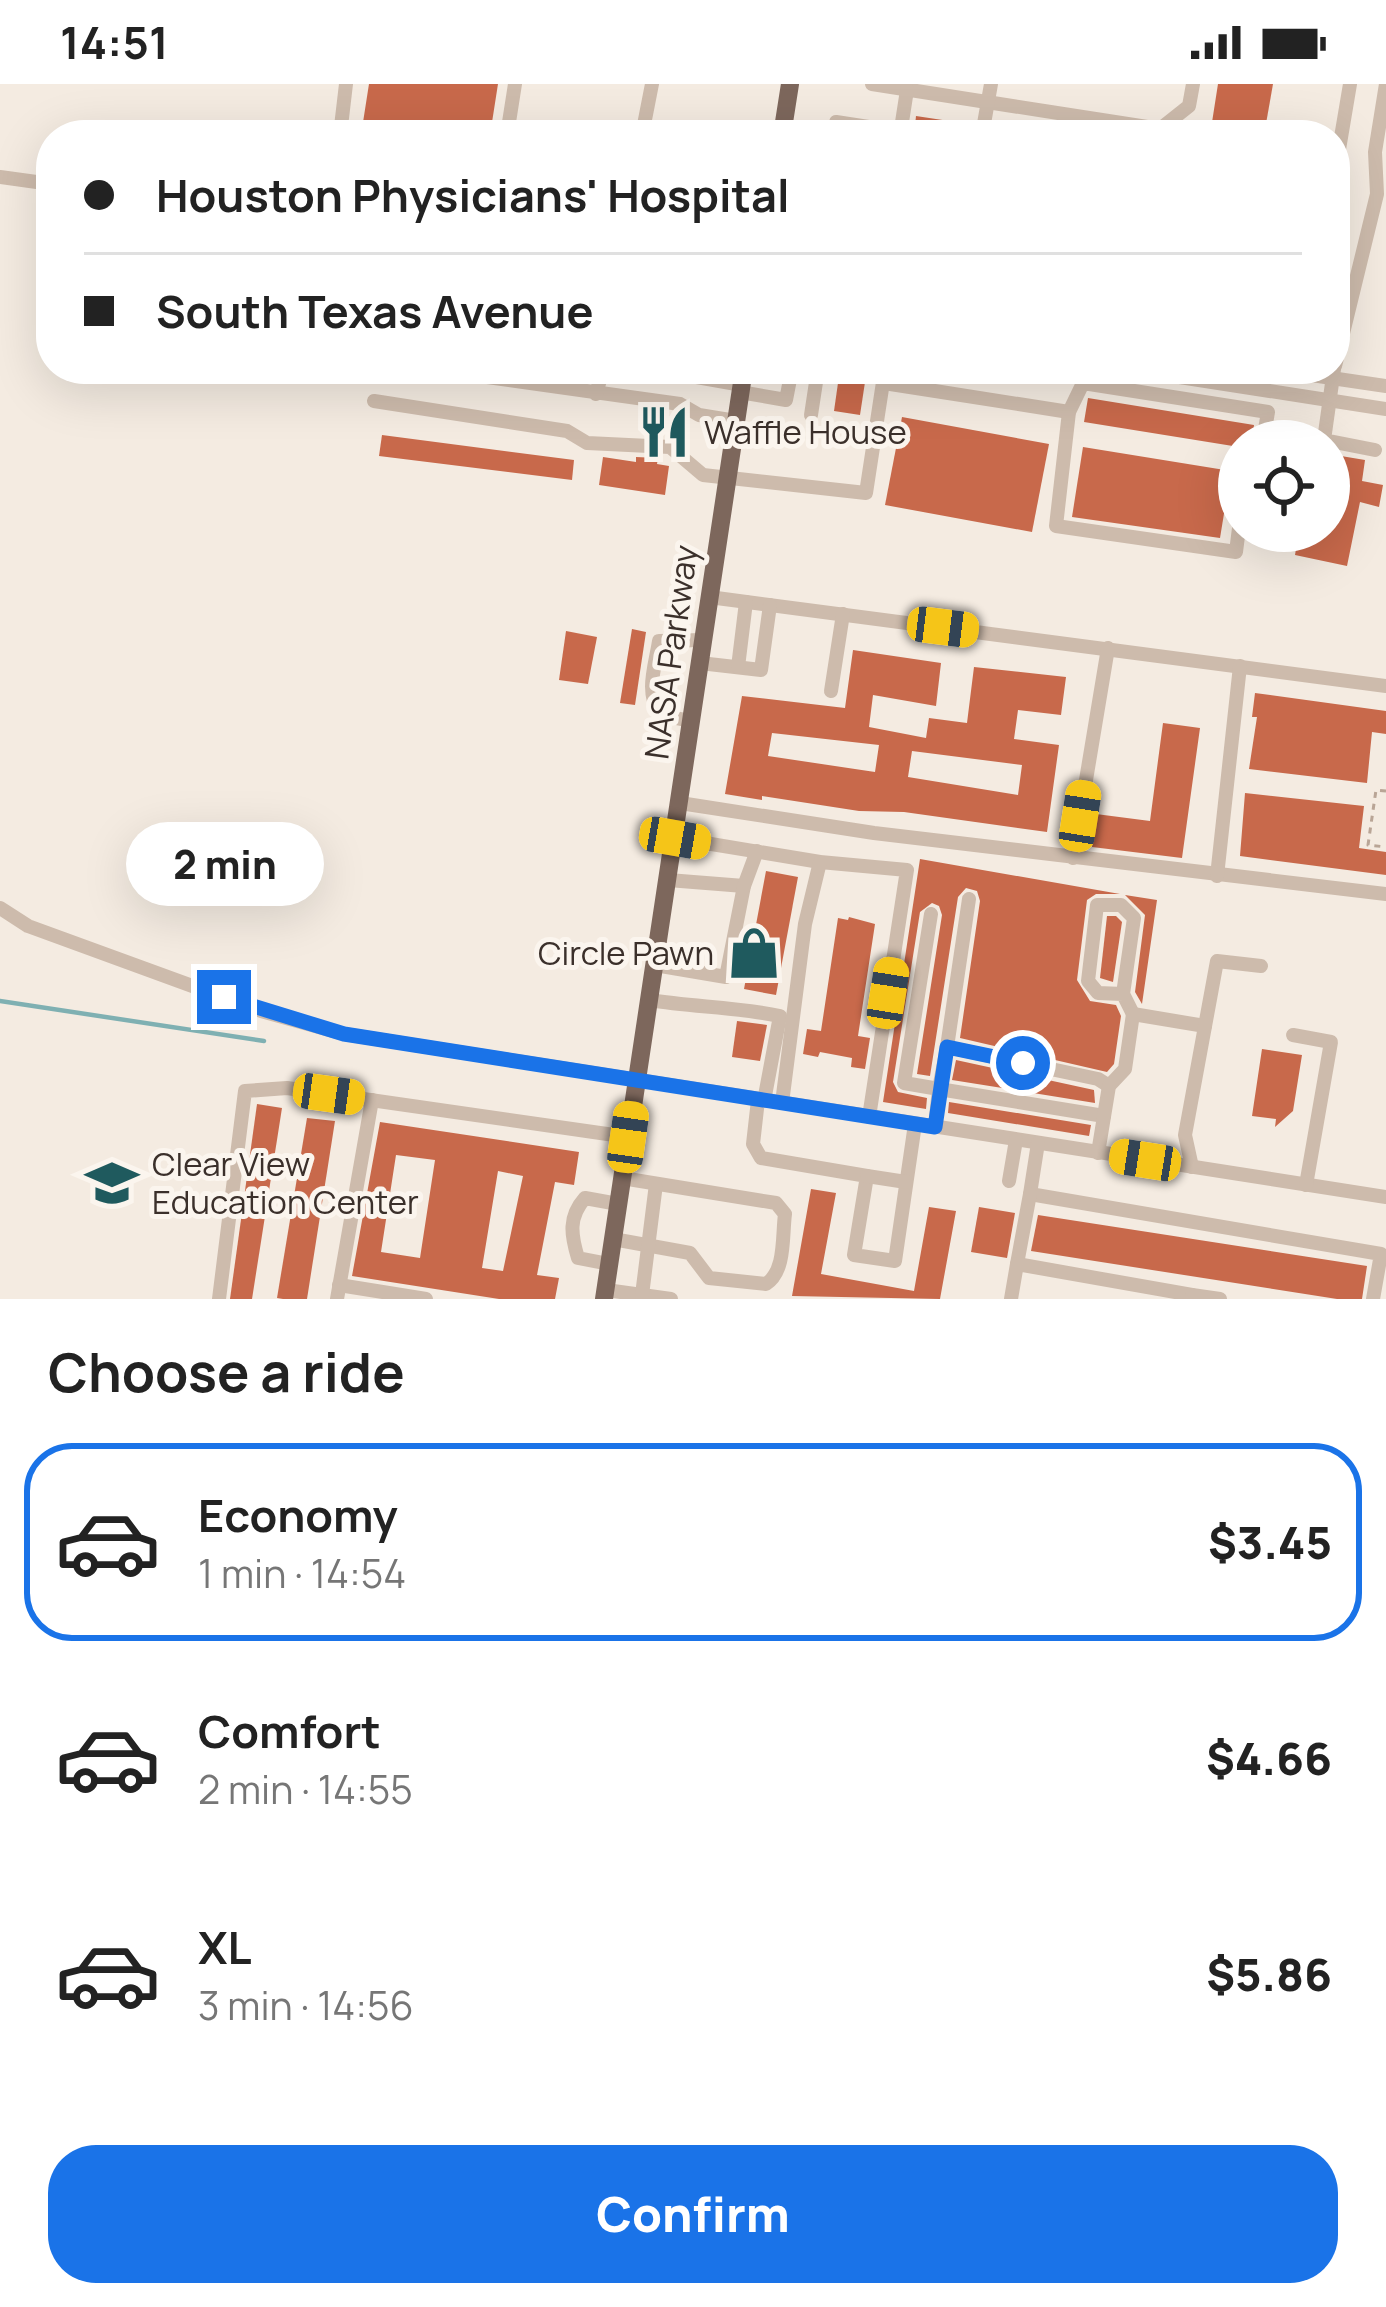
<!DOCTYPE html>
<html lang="en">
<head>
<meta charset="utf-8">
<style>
	:root { --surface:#fff; --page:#f6f6f6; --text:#222; --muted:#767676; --line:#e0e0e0; --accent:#1a73e8 }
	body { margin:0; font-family:Manrope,sans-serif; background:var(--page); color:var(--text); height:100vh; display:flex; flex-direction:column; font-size:45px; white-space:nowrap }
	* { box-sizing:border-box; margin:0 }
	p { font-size:39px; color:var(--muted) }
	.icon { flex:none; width:66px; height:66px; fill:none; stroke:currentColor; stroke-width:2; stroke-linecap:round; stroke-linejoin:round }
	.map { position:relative; height:1215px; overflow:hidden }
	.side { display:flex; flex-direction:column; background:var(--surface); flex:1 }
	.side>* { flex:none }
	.top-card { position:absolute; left:36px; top:36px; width:1314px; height:264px; border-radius:48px; box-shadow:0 12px 48px #0002; display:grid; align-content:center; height:264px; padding:0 48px; background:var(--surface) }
	.buttons { position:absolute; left:1218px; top:336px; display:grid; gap:24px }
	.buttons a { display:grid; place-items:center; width:132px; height:132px; border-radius:50%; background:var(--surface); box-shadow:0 12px 48px #0002; font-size:60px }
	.end { position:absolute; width:54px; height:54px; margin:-27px; border:15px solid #1a73e8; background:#fff; box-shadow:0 0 0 6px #fff }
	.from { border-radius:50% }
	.bubble { position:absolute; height:84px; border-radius:42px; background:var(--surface); box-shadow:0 12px 48px #0002; font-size:39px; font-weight:800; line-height:84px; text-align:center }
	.car { position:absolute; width:36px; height:72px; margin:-36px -18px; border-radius:15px; box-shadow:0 0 9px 3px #0007; background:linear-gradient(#f5c518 24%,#345 0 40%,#f5c518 0 76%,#345 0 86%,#f5c518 0) }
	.top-card b { display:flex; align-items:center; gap:42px; height:114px; font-size:45px }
	.top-card b+b { border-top:3px solid var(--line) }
	.top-card i { width:30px; height:30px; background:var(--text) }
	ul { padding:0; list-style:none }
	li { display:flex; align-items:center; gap:36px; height:198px; margin:0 24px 18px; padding:0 24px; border:6px solid transparent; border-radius:48px }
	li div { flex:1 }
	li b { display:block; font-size:45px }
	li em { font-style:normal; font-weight:800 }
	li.selected { border-color:var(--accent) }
	li>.icon { width:108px; height:108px; stroke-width:1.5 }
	h2 { padding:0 48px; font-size:54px; line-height:144px }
	.primary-button { display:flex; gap:24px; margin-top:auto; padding:24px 48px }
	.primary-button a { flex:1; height:138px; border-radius:48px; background:var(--accent); color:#fff; font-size:48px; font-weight:800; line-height:138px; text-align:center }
	.status { display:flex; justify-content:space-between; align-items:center; height:84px; padding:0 60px; background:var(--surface); direction:ltr }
	.status svg { height:33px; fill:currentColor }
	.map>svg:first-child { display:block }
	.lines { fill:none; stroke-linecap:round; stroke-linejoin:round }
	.stream { stroke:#7fb0b2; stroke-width:4.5 }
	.building { fill:#c8694b; fill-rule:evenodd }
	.path { stroke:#b9a596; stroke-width:3; stroke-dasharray:6 6; stroke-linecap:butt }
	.minor { stroke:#cdbbac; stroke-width:14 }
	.major { stroke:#7d675c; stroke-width:18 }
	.route { stroke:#1a73e8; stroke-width:15 }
	.labels { text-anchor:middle; stroke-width:10; stroke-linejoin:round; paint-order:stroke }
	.poi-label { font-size:33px; fill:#3b302b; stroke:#fbf5ee; text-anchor:start }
	.street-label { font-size:33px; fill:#3b302b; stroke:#fbf5ee }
</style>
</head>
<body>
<div class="status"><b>14:51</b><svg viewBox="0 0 49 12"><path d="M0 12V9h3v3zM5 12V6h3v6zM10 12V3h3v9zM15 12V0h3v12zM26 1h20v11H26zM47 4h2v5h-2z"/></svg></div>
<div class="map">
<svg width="1386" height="1215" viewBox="0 0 1386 1215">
	<rect width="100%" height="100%" fill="#f4ebe1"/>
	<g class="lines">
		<polyline class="stream" points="0,917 264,957"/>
	</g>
	<g class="building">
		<polygon points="369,0 498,0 490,51 361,51"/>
		<polygon points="1218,0 1273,0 1264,51 1210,51"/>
		<polygon points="916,32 969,40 967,51 914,51"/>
		<polygon points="840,285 867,285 860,331 834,327"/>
		<polygon points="1088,314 1254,341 1252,357 1239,357 1239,363 1084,338"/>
		<polygon points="902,333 1049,360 1032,448 885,421"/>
		<polygon points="382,351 574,376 572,396 379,372"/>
		<polygon points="1083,363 1231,387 1220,454 1072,433"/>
		<polygon points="1329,370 1365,376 1362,397 1383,401 1379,423 1360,418 1347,482 1295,471 1299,447 1329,447"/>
		<polygon points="603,373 636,378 636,373 658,374 657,380 669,382 665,411 599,401"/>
		<polygon points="632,545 646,548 635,621 620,619"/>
		<polygon points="566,547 597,553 588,600 559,596"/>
		<path d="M 853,566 L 941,579 L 936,622 L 873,611 L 869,643 L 926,654 L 929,634 L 967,639 L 974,583 L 1066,593 L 1061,631 L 1018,626 L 1014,655 L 1059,661 L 1047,748 L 904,728 L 859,727 L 762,712 L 762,716 L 725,710 L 742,612 L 845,624 ZM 772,649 L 879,661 L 875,688 L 768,672 ZM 912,667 L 1022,681 L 1018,711 L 908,693 Z"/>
		<polygon points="1255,609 1386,627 1386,650 1372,648 1367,699 1249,685 1257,633 1252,633"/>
		<polygon points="1163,639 1200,644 1182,774 1092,763 1096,730 1150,737"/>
		<polygon points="1245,709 1364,722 1359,764 1386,768 1386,791 1240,772"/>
		<polygon points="920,775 1120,810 1096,810 1087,816 1077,896 1090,917 1116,921 1121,932 1114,980 1107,988 960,954 980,817 977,807 966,804 958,813 930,992 917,990 942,831 939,822 932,819 920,828 893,998 898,1008 927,1014 926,1025 883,1018"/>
		<polygon points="766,787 798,793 776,911 744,905"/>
		<polygon points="1125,811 1157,816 1142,920 1135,908 1145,831"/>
		<polygon points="1107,832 1116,832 1122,838 1113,898 1100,894"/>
		<polygon points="849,833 875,840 858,952 870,954 865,985 851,983 852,974 820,968 818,973 803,970 807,945 821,947 838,834 848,836"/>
		<polygon points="737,937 767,941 760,977 732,973"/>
		<polygon points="1262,965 1302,971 1293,1027 1275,1043 1276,1035 1252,1032"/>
		<polygon points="956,976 1094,1006 1095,1019 952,996"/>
		<polygon points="949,1018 1091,1041 1089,1052 948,1029"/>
		<polygon points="257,1020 282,1024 252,1215 230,1215"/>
		<polygon points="307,1034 335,1037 307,1215 283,1215 277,1214"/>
		<path d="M 380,1038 L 579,1068 L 574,1101 L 555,1098 L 537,1191 L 559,1194 L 555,1215 L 499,1215 L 352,1192 ZM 396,1071 L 435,1076 L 420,1174 L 381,1168 ZM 498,1087 L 523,1092 L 503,1187 L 482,1184 Z"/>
		<polygon points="811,1105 836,1109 821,1190 914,1207 929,1123 956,1127 940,1215 792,1212"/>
		<polygon points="979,1123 1015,1129 1007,1174 971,1168"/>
		<polygon points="1038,1131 1367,1182 1362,1215 1337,1215 1031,1167"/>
	</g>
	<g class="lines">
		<polyline class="path" points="1386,707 1376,706 1368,761 1386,763"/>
		<g class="minor">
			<polyline points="872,0 1160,45 1189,22 1193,0"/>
			<polyline points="340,51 346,0"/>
			<polyline points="507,51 515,0"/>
			<polyline points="642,51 652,0"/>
			<polyline points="834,51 836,38 901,48"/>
			<polyline points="900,51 907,6"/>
			<polyline points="982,51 991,0"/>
			<polyline points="1335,89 1350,0"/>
			<polyline points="0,93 51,100"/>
			<polyline points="1335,282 1377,110 1375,68 1386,0"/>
			<polyline points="429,285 680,320 699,331 736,337"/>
			<polyline points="632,285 691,292"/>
			<polyline points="692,285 691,292 742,301"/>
			<polyline points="1128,285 1386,325"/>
			<polyline points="1270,285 1386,302"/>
			<polyline points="1334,285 1324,356 1375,366"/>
			<polyline points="884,299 1069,328"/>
			<polyline points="740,308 786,316 792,285"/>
			<polyline points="596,310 603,285"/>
			<polyline points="374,317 567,347 587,359 670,363 703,391 866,409 885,285"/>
			<polyline points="811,331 818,285"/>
			<polyline points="1239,444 1236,468 1056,442 1069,328 1083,299 1268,328 1263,357"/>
			<polyline points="709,513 1386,602"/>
			<polyline points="700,579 761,586 770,521"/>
			<polyline points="738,583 746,518"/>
			<polyline points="831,607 843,530"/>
			<path d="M 691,637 L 660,631 C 645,608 655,583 659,557 L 703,556"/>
			<polyline points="680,719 874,749 1386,810"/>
			<polyline points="675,754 820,778 907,786 869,1033"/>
			<polyline points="1073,774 1108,564"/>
			<polyline points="1217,792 1240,582"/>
			<polyline points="668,796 744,802"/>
			<polyline points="0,824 28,842 261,927 344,950 1386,1113"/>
			<polyline points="931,830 904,999 939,1005 935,1043"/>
			<polyline points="655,881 726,893 744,802 757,767"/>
			<polyline points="1123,910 1098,909 1088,897 1097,821 1121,821 1134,834 1123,910 1133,930"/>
			<path d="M 649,916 C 693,923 736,923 780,932 L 764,1017"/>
			<polyline points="1293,951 1331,958 1306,1101"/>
			<polyline points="947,963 969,815"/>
			<polyline points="758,1016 753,1060 761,1074 867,1092 854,1171 895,1177 915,1040"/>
			<polyline points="782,1019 805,840 820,778"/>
			<polyline points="1104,1032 939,1005 947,963 1098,995 1109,1002"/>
			<polyline points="1038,1059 1030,1110 1381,1170 1373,1215"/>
			<polyline points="1098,1069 1109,1002 1125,985 1133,930 1205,942"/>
			<polyline points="1192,1083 1185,1051 1217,877 1261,882"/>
			<polyline points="867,1092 906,1098"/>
			<polyline points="1009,1097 1016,1056"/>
			<path d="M 613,1155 L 690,1169 L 709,1194 L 766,1200 C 786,1187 782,1152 785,1130 L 776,1119 L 622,1094"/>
			<path d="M 609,1180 L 578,1174 C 571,1151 568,1133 585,1114 L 618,1120"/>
			<polyline points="1017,1180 1030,1110"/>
			<polyline points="339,1201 426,1215"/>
			<polyline points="606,1206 671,1215"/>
			<polyline points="642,1211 656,1100"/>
			<polyline points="219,1215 245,1007 287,1004 628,1053"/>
			<polyline points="337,1215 372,1016"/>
			<polyline points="1011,1215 1017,1180 1192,1211"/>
			<polyline points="1192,1215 1192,1211 1220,1215"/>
		</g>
		<g class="major">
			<polyline points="782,51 790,0"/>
			<polyline points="604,1215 744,285"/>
		</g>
	</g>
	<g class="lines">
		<polyline class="route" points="224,913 344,950 935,1043 947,963 1023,979"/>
	</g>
	<defs>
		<g id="restaurant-bare" transform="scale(4.14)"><path d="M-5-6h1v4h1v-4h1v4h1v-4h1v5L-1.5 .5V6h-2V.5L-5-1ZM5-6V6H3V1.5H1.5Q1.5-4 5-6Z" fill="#1f5a5e" stroke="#fbf5ee" stroke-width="2.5" paint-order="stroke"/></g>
		<g id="shop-bare" transform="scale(4.14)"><path d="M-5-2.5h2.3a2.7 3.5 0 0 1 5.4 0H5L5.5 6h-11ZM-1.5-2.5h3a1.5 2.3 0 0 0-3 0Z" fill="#1f5a5e" stroke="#fbf5ee" stroke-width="2.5" paint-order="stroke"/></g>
		<g id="school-bare" transform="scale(4.14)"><path d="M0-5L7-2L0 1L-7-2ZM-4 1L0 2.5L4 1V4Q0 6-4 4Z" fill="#1f5a5e" stroke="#fbf5ee" stroke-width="2.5" paint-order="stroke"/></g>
	</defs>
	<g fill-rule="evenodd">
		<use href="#restaurant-bare" x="664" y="348"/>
		<use href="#shop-bare" x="754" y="869"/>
		<use href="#school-bare" x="112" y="1099"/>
	</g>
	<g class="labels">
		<g class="poi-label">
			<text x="704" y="360">Waffle House</text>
			<text x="714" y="881" text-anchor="end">Circle Pawn</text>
			<text x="152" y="1092">Clear View<tspan x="152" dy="38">Education Center</tspan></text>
		</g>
		<g class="street-label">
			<text transform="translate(671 568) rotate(-82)" y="12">NASA Parkway</text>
		</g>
	</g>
</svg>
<div class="buttons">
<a><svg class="icon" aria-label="locate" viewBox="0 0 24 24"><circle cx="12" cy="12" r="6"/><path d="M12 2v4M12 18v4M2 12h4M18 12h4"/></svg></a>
</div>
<i class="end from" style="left:1023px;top:979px"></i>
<i class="end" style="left:224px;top:913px"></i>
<div class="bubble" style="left:126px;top:738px;width:198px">2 min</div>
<i class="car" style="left:943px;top:543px;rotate:97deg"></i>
<i class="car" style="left:1080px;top:732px;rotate:9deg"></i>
<i class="car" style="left:675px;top:754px;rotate:100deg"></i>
<i class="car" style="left:888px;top:909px;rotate:9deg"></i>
<i class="car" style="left:329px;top:1010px;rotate:98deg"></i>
<i class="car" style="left:628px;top:1053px;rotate:8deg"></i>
<i class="car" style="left:1145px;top:1076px;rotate:279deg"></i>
<div class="top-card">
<b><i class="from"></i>Houston Physicians' Hospital</b>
<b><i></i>South Texas Avenue</b>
</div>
</div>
<section class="side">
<h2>Choose a ride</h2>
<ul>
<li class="selected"><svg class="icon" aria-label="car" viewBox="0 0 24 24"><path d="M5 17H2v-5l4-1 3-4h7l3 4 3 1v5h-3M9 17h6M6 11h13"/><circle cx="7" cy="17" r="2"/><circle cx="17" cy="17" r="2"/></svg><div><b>Economy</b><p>1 min · 14:54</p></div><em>$3.45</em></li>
<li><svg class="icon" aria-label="car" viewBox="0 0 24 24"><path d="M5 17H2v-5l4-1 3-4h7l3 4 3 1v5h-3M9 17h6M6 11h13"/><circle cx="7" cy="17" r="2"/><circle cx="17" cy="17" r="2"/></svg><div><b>Comfort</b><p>2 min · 14:55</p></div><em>$4.66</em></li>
<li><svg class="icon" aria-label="car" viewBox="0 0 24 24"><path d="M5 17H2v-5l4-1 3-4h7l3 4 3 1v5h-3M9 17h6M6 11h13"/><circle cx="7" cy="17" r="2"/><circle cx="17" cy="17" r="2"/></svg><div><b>XL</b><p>3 min · 14:56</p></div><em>$5.86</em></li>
</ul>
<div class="primary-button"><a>Confirm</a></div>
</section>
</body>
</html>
